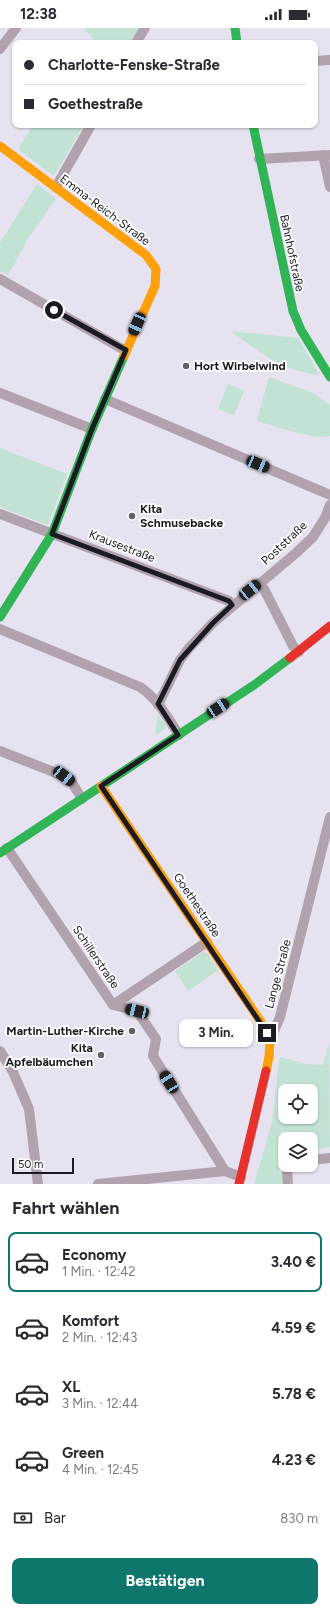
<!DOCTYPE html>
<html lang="de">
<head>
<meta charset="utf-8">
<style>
	:root { --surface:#fff; --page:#f7f7f7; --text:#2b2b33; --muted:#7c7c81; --line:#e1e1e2; --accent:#0f766e }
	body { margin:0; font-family:Figtree,sans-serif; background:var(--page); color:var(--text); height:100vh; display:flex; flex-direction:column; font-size:15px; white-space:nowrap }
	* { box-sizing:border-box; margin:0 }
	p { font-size:13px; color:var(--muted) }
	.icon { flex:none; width:22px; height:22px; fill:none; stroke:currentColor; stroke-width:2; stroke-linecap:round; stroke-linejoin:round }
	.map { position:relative; height:1156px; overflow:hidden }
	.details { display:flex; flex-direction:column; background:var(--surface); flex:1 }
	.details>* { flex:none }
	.guide { position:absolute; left:12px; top:12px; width:306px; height:88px; border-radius:8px; box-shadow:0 1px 3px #0004; display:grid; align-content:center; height:88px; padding:0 12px; background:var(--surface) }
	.tools { position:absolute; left:278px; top:1056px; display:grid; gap:8px }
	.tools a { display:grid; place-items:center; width:40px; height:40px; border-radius:8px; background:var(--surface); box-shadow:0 1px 3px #0004; font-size:20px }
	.scale { position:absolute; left:12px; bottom:10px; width:62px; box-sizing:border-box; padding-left:4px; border:2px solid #1c1a22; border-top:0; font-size:11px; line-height:14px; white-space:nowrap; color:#1c1a22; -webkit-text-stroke:3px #fff; paint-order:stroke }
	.end { position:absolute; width:18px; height:18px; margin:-9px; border:5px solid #1c1a22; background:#fff; box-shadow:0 0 0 2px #fff }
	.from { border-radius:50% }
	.bubble { position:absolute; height:28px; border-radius:8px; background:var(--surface); box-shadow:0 1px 3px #0004; font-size:13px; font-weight:700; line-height:28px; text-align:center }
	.car { position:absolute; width:12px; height:24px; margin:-12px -6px; border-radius:5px; box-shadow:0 0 3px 1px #0007; background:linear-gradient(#222 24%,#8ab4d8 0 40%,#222 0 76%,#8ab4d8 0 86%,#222 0) }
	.guide b { display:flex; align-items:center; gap:14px; height:38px; font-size:15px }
	.guide b+b { border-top:1px solid var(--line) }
	.guide i { width:10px; height:10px; background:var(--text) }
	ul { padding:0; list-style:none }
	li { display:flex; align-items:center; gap:12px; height:60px; margin:0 8px 6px; padding:0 4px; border:2px solid transparent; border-radius:8px }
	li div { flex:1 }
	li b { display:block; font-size:15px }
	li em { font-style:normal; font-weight:700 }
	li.current { border-color:var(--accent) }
	li>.icon { width:36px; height:36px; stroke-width:1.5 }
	h2 { padding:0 12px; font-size:18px; line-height:48px }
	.pay { display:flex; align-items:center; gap:10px; height:44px; padding:0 12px; font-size:15px }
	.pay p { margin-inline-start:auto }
	.primary-button { display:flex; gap:8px; margin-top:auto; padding:8px 12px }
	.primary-button a { flex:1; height:46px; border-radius:8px; background:var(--accent); color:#fff; font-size:16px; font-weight:700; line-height:46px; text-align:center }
	.status { display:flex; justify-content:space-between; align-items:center; height:28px; padding:0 20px; background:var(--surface); direction:ltr }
	.status svg { height:11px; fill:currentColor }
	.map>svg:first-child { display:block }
	.green { fill:#c2e2d4; fill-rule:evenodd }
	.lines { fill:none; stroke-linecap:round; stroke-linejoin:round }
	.street { stroke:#b0a3ae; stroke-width:10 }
	.fast { stroke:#30b455; stroke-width:9 }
	.slow { stroke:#ff9f0a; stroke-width:9 }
	.jam { stroke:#e5322d; stroke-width:9 }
	.route { stroke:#1c1a22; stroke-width:5 }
	.poi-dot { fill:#63606a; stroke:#fff; stroke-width:1.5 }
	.labels { text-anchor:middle; stroke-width:3.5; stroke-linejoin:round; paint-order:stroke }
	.street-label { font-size:12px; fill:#1c1a22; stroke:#fff }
	.poi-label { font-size:12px; font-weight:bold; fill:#1c1a22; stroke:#fff; text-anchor:start }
</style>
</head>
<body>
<div class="status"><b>12:38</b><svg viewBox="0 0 49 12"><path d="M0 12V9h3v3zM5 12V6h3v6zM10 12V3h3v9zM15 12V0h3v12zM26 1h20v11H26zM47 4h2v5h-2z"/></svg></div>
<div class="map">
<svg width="330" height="1156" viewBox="0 0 330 1156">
	<rect width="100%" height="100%" fill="#e6e2ef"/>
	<g class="green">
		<polygon points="87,0 140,0 131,15 91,15 94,10 85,3"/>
		<polygon points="33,97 84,97 54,148 18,121"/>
		<polygon points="37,156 56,171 29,209 8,247 0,243 0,215"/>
		<polygon points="230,303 298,310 319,346 316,347 295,342 275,334"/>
		<path d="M 269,349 L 313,365 L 330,377 L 330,408 C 313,412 275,398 257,393 Z"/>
		<polygon points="228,356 244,363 234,387 218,381"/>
		<polygon points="0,420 67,446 48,497 0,479"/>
		<polygon points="158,687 166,697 166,700 155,708"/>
		<polygon points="203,924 207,925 218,942 188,963 175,943"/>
		<path d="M 329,1015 L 330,1119 L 311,1122 L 311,1111 L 285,1111 L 285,1131 L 279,1132 L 279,1145 L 284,1144 L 285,1156 L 254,1156 L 272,1095 L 278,1041 L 280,1029 L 306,1036 L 323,1037 ZM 285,1063 L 311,1063 L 311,1089 L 285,1089 Z"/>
	</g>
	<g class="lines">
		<g class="street">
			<polyline points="136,15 145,0"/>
			<polyline points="0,21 16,0"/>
			<polyline points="315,33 330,32"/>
			<polyline points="323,127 330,159"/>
			<polyline points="259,131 330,127"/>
			<polyline points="56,159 91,97"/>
			<polyline points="0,251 126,323"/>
			<polyline points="0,365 92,401"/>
			<polyline points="105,371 330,467"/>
			<polyline points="0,486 229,573 233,577"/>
			<polyline points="259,555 264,561 293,618 299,624"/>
			<path d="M 0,601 L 140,659 C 157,670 168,690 179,707"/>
			<polyline points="158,677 180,632 189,620 213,595 296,525 313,509 325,490 330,477"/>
			<polyline points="0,723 64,748 71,753 82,771"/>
			<polyline points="7,820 113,977 137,983 156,1011 153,1028 225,1143"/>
			<polyline points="113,977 207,914"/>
			<polyline points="270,1012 280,989 330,789"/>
			<polyline points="0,1023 13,1044 29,1081 38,1156"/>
			<polyline points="311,1132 330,1130"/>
			<polyline points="98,1156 225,1143 241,1149"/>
			<polyline points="288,1156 287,1142 289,1137"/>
		</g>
		<g class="fast">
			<polyline points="235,0 237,15"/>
			<polyline points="253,97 293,283 301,302 330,349"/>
			<polyline points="0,589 52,506 92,401 124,328"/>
			<polyline points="0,825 254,657 290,630"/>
		</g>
		<g class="slow">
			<polyline points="0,118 146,227 156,241 155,258 124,328"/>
			<polyline points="101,758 261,994 270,1012 269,1029 266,1043"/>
		</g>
		<g class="jam">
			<polyline points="290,630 330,598"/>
			<polyline points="239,1156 266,1043"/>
		</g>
	</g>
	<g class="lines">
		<polyline class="route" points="54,282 126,322 92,401 52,506 229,573 232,577 213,595 180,632 158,676 178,707 101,758 267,1005"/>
	</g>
	<g class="poi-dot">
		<circle cx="186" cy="338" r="4"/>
		<circle cx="132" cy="488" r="4"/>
		<circle cx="132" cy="1003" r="4"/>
		<circle cx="101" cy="1027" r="4"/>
	</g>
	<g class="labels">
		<g class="street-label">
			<text transform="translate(105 182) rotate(37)" y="4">Emma-Reich-Straße</text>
			<text transform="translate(292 225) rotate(78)" y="4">Bahnhofstraße</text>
			<text transform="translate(284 515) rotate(-43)" y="4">Poststraße</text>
			<text transform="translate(122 518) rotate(21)" y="4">Krausestraße</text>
			<text transform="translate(197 877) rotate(56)" y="4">Goethestraße</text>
			<text transform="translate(96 929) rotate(56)" y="4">Schillerstraße</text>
			<text transform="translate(278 946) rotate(-75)" y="4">Lange Straße</text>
		</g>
		<g class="poi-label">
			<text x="194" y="342">Hort Wirbelwind</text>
			<text x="140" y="485">Kita<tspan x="140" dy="14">Schmusebacke</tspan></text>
			<text x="124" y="1007" text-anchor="end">Martin-Luther-Kirche</text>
			<text x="93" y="1024" text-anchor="end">Kita<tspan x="93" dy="14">Apfelbäumchen</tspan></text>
		</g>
	</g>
</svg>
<div class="tools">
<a><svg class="icon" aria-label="locate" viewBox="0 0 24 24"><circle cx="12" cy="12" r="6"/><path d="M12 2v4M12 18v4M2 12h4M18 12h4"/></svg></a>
<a><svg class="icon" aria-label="layers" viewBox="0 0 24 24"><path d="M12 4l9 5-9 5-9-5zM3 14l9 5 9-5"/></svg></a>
</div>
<div class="scale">50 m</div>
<i class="end from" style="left:54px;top:282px"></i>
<i class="end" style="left:267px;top:1005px"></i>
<div class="bubble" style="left:179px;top:991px;width:74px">3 Min.</div>
<i class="car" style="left:137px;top:296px;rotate:204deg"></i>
<i class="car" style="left:258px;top:436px;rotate:113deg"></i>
<i class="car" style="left:250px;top:562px;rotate:51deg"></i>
<i class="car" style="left:218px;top:680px;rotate:57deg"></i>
<i class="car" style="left:64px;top:748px;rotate:128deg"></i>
<i class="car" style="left:137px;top:983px;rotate:283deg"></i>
<i class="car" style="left:169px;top:1054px;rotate:328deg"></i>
<div class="guide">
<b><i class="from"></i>Charlotte-Fenske-Straße</b>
<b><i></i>Goethestraße</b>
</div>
</div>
<section class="details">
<h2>Fahrt wählen</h2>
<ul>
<li class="current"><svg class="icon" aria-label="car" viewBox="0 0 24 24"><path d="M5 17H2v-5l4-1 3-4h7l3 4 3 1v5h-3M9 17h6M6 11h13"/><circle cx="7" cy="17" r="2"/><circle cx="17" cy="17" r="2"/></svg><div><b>Economy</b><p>1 Min. · 12:42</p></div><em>3.40 €</em></li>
<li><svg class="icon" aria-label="car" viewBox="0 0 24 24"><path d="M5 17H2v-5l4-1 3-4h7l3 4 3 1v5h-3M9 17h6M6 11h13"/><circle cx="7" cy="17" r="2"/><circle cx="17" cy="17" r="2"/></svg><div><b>Komfort</b><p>2 Min. · 12:43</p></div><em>4.59 €</em></li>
<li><svg class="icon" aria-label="car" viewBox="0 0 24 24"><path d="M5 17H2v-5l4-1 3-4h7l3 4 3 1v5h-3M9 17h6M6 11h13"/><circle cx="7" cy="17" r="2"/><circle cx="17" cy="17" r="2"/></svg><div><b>XL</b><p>3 Min. · 12:44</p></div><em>5.78 €</em></li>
<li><svg class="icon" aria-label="car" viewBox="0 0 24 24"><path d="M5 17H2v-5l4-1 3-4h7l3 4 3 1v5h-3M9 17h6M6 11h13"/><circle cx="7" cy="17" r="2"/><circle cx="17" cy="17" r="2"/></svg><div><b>Green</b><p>4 Min. · 12:45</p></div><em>4.23 €</em></li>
</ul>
<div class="pay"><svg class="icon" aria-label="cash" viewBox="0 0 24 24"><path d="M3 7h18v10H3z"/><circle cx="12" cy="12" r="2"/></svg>Bar<p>830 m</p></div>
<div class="primary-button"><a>Bestätigen</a></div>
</section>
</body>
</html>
